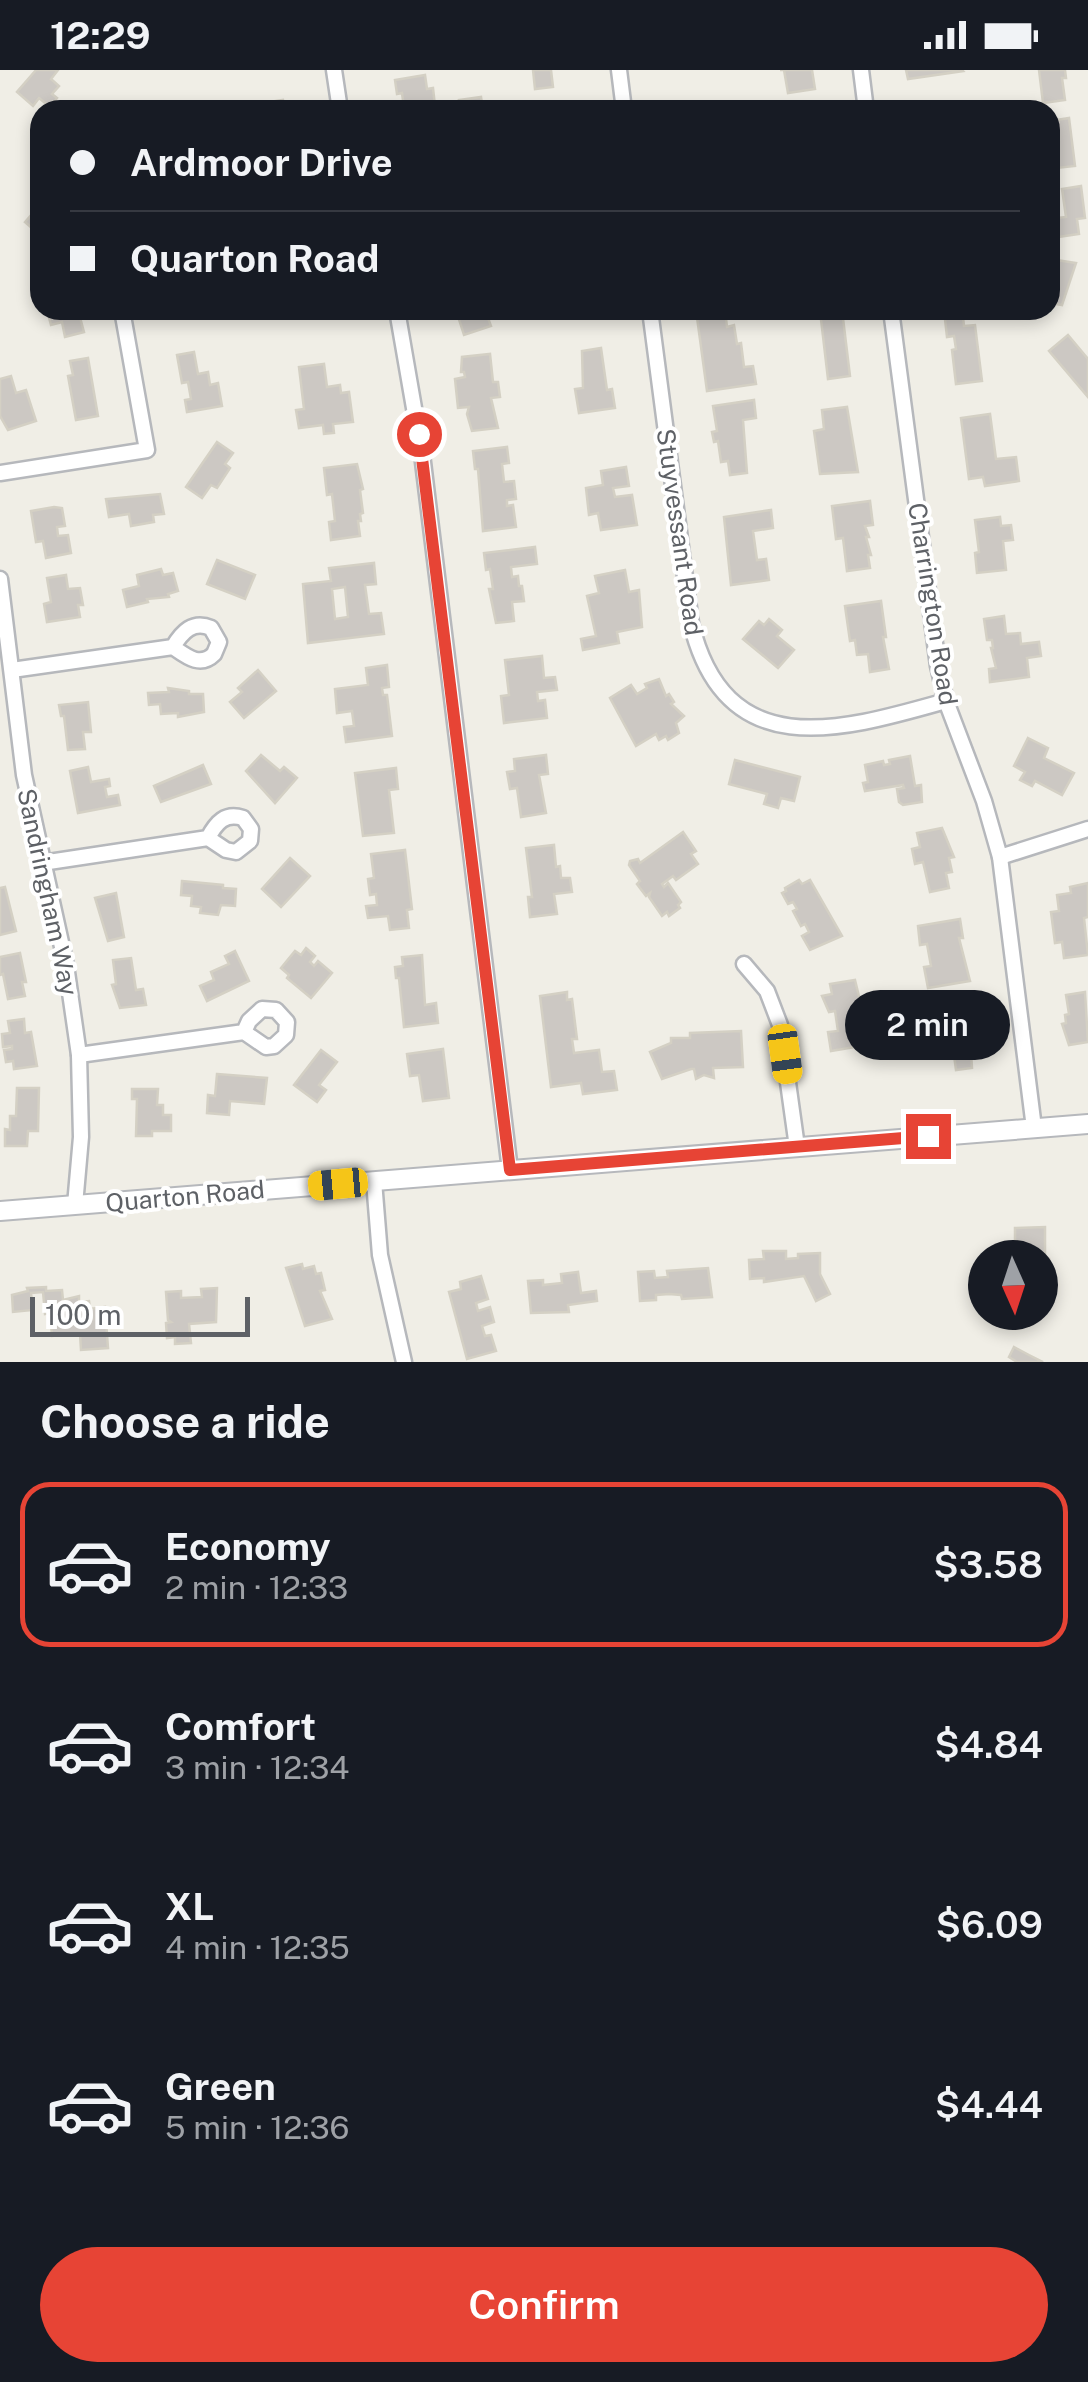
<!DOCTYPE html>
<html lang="en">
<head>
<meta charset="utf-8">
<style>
	:root { --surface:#171b24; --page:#20242c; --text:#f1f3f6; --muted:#9ea1a6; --line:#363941; --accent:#e74435 }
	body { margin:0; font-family:"Public Sans",sans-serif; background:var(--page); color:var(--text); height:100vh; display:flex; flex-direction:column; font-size:38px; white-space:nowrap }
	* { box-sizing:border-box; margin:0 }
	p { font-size:32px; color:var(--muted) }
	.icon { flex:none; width:55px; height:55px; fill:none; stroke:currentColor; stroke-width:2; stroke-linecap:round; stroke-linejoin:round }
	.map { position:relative; height:1292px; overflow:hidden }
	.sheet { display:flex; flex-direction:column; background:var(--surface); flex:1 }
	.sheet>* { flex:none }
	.top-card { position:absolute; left:30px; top:30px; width:1030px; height:220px; border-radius:30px; box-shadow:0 5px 15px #0003; display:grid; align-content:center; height:220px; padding:0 40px; background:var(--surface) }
	.needle { width:65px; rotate:177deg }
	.tools { position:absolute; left:968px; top:1170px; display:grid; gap:20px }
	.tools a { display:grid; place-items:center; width:90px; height:90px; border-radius:50%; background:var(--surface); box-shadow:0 5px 15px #0003; font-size:50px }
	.scale { position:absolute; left:30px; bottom:25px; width:220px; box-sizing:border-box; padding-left:10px; border:5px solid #5e6166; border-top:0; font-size:28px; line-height:35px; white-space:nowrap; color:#5e6166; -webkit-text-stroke:8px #fff; paint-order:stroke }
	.end { position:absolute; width:45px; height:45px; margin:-22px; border:12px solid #e74435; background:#fff; box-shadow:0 0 0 5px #fff }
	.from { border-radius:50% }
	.bubble { position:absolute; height:70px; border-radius:35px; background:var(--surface); box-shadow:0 5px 15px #0003; font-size:32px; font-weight:600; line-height:70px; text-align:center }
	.car { position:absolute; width:30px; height:60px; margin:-30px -15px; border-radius:12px; box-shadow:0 0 8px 2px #0007; background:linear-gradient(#f5c518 24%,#345 0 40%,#f5c518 0 76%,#345 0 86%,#f5c518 0) }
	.top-card b { display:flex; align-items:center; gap:35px; height:95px; font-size:38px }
	.top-card b+b { border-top:2px solid var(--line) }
	.top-card i { width:25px; height:25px; background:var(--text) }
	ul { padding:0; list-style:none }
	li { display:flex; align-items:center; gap:30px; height:165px; margin:0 20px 15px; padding:0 20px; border:5px solid transparent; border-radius:30px }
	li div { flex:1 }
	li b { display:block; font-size:38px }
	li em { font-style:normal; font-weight:600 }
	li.active { border-color:var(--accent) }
	li>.icon { width:90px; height:90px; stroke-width:1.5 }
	h2 { padding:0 40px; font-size:45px; line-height:120px }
	.button { display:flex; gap:20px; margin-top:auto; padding:20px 40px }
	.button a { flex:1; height:115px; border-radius:60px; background:var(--accent); color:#fff; font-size:40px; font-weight:600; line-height:115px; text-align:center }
	.status { display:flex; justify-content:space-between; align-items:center; height:70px; padding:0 50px; background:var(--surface); direction:ltr }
	.status svg { height:28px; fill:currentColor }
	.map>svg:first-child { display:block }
	.building { fill:#ccc8c3; stroke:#d4d0c4; stroke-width:2.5; fill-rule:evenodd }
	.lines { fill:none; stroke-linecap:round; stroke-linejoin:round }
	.minor-casing { stroke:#b6b8bc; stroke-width:19 }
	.tertiary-casing { stroke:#b6b8bc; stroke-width:22 }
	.minor { stroke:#fff; stroke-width:14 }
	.tertiary { stroke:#fff; stroke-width:18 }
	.route { stroke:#e74435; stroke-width:12 }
	.labels { text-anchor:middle; stroke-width:8; stroke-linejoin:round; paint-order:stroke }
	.street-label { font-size:25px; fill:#5e6166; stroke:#fff }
</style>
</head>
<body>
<div class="status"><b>12:29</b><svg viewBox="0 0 49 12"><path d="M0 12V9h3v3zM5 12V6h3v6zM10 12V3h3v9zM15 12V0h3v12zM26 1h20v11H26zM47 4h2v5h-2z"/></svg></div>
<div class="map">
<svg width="1088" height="1292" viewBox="0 0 1088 1292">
	<rect width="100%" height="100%" fill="#f0eee6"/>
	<g class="building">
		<polygon points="36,0 58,0 51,9 59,16 52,24 57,28 50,37 39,28 33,36 17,22"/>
		<polygon points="533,0 551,0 553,17 535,19"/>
		<polygon points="780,0 812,0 815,19 788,23 784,0"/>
		<polygon points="906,0 962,0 963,1 908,9"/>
		<polygon points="1039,0 1065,0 1066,8 1062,8 1065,30 1043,33"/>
		<polygon points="425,5 427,19 433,18 435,36 401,40 404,38 402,23 397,24 395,10"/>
		<polygon points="481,27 483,40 461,40 459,30"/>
		<polygon points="283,30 285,40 249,40 248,35"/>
		<polygon points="1069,48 1075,96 1057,98 1054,80 1050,80 1050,51"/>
		<polygon points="1081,116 1085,148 1077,149 1079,164 1058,167 1056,148 1066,147 1062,119"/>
		<polygon points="38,137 40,139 40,165 25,152"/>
		<polygon points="1050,189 1076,193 1062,235 1050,233"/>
		<polygon points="47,240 78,240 84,262 65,267 62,252 51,255"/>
		<polygon points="167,240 198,240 198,245 168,246"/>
		<polygon points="456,240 485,240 491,256 464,265"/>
		<polygon points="696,240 725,240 727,257 734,255 737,274 741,273 744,297 753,296 756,314 707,321"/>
		<polygon points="842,240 850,306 828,309 820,241"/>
		<polygon points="963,247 964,256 975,255 982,311 956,314 952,280 956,279 954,266 947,267 945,249"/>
		<polygon points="1068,265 1088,289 1088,327 1049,281"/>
		<polygon points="601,278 607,320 612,319 615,338 579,343 575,319 583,318 582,281"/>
		<polygon points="194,282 198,304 208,302 210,315 218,313 222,336 187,342 185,330 191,329 188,312 182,313 177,285"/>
		<polygon points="490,284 493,312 498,312 500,327 491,328 498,358 472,361 467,344 469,337 458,338 455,309 465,307 464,302 461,302 462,287"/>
		<polygon points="88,288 98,346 76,350 68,306 73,305 70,291"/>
		<polygon points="324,294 327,317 340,315 341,323 349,322 353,352 333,354 334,363 324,364 323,355 299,358 296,340 304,339 299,297"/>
		<polygon points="11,306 16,323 26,320 36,351 8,360 0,346 0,309"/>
		<polygon points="754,330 756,348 743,350 747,403 730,405 728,391 721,392 718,371 714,372 712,362 717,361 713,336"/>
		<polygon points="847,337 858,402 820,404 814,361 824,359 822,340"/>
		<polygon points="990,344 996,389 1016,387 1019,411 985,416 983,407 969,409 961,348"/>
		<polygon points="217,372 233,383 225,394 230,398 217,418 211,415 202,428 186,417"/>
		<polygon points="507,377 509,393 502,394 504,412 514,411 516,429 507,430 507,436 513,435 516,457 483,461 478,399 475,399 473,381"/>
		<polygon points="357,394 363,419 360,420 363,443 360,444 361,451 358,451 360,466 331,470 329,452 335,451 332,424 327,425 324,398"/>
		<polygon points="626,397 629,416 613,418 615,427 632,425 637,455 601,460 598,443 589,445 586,418 603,415 601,401"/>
		<polygon points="160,424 164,444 153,445 154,452 131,456 129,444 109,447 106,429"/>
		<polygon points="870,431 873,455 865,456 869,467 866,467 871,485 868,485 870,498 847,501 843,468 836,469 832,436"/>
		<polygon points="54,437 62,438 65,456 57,457 58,466 68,465 71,483 46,488 43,471 36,472 31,441"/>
		<polygon points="771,440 773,458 753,461 757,490 766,489 769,510 731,515 724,447"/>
		<polygon points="1000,447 1001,456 1011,455 1013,470 1003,471 1006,500 977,503 975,483 979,482 975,450"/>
		<polygon points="535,477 537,494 511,497 512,507 518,506 519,516 522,516 524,531 512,532 514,551 496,553 489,519 493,519 490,499 486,500 484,483"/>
		<polygon points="217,490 255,505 245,529 207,514"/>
		<path d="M 374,493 L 376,514 L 365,515 L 369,544 L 381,543 L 384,564 L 308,573 L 303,514 L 331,511 L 329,498 ZM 345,517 L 348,547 L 335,549 L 332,519 Z"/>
		<polygon points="161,499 163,505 173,503 178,521 168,524 169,527 147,529 148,532 127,537 123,520 139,516 137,505"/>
		<polygon points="625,500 629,522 639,520 642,557 617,562 619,573 583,580 581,569 596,566 587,526 599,523 595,506"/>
		<polygon points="66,505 68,519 80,518 83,535 78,535 80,547 47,552 44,534 51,532 47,508"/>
		<polygon points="881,531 886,567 883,567 889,599 870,602 868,584 857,585 855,570 850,571 845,536"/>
		<polygon points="1004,546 1006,564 1020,563 1021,574 1039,572 1041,586 1027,588 1029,607 990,612 989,599 996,598 991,578 993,578 992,570 987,570 984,549"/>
		<polygon points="769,549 782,560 777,566 794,580 778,598 743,569 759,551 764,555"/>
		<polygon points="542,586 544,608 555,607 557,620 537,622 538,631 545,630 547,648 504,653 501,626 509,625 505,590"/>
		<polygon points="387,595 389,617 382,618 383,625 387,625 392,666 346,672 344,657 354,656 352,641 337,643 335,619 368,615 366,598"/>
		<polygon points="258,600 276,621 244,648 230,632 242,622 238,618"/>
		<polygon points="659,609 666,626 669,624 674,632 671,634 684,646 676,653 679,663 668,670 666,666 659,670 656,664 636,676 610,628 631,615 637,624 647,618 645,614"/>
		<polygon points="168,618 189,621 189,624 203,624 204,642 178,647 178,643 161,644 160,634 149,635 148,623 169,622"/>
		<polygon points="88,632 91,662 83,662 85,679 68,680 64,646 61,646 59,635"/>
		<polygon points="1028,668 1048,678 1044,688 1074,703 1062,725 1035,711 1032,716 1020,710 1025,702 1014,696"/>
		<polygon points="261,685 280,701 284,697 297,708 275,733 246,701"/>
		<polygon points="546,685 548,704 539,705 546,743 521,747 517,718 510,719 507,702 515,701 514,689"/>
		<polygon points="910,686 915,716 921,715 922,732 903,735 899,732 897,719 904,718 903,715 865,721 863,713 868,712 865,695 883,691 884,695 890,694 889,690"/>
		<polygon points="735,690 800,707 794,731 781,728 778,738 764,734 767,724 729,714"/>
		<polygon points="203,695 211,714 161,732 154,716"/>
		<polygon points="88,697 91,712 109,709 110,716 105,717 107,727 118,725 120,735 78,743 70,701"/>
		<polygon points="396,698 398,719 389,720 394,763 363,766 355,703"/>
		<polygon points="942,758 954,787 949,788 952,802 946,803 949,818 930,822 923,792 915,794 912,779 920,777 917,763"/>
		<polygon points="683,762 696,781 691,784 698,794 676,810 673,806 662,814 664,817 668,813 681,832 678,835 680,838 669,846 667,842 662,846 649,827 650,823 646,826 637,814 640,811 629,795 630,791 638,789 640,793"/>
		<polygon points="554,775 556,797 560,796 561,808 570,808 572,822 554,824 557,844 530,847 528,827 532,827 526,778"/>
		<polygon points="405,780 412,839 407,840 409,858 390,860 388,846 368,848 366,836 377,835 376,824 370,825 368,809 374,808 371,784"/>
		<polygon points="290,788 310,806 281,837 262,819"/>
		<polygon points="799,810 802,814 810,810 842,866 810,880 802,866 809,862 805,854 801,856 793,841 797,839 793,832 788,834 782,823 786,821 785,818"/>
		<polygon points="182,811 223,815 223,818 236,819 235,836 221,835 218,845 200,843 201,837 191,836 192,826 181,825"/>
		<polygon points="1088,813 1088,847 1084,848 1088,885 1064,888 1062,872 1055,873 1051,842 1059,841 1057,825 1071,823 1070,817"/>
		<polygon points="5,817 16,861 0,865 0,818"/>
		<polygon points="116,823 124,867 108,871 95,828"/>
		<polygon points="960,849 963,868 959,868 970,911 928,918 924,897 931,896 927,874 920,875 918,856"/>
		<polygon points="306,878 315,886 310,892 314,896 318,891 332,903 311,928 287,908 289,905 281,898 295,881 301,885"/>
		<polygon points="235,881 249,911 207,931 200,916 214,910 211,902 229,894 225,886"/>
		<polygon points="20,883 26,912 22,912 25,926 8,929 3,904 0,905 0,887"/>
		<polygon points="422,885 425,935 436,933 438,953 404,957 399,908 396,908 395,897 403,896 402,887"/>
		<polygon points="131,888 136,920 143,919 146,935 120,938 112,915 116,914 113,890"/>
		<polygon points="855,910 863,943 861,943 864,960 852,962 855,977 831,981 828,962 838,961 835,941 829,942 822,926 832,924 830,914"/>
		<polygon points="567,922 567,930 572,929 577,969 572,969 574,983 599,980 602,1002 614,1001 617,1020 583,1024 581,1013 551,1017 540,926"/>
		<polygon points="1085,922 1088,972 1069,975 1062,954 1066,953 1065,945 1069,944 1066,925"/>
		<polygon points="972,937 978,982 971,983 972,998 956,1000 948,940"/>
		<polygon points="24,949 25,963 31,962 37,996 14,999 13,991 6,992 4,980 12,979 12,976 3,977 2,964 10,963 8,951"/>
		<polygon points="741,961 743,997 713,998 714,1008 704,1005 696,1009 694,999 691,999 662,1009 650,982 671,973 671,968 690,968 690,963"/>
		<polygon points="443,979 449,1028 423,1031 419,1005 410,1006 407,984"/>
		<polygon points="321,980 337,992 319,1015 326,1020 317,1032 294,1015"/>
		<polygon points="217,1004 267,1008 264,1034 230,1031 229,1045 207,1043 208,1025 215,1026"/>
		<polygon points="17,1018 39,1018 38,1061 28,1061 27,1076 5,1076 5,1059 10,1060 10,1046 16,1046"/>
		<polygon points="132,1019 158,1019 157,1035 163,1035 163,1045 171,1045 171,1061 152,1061 152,1066 136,1066 137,1029 132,1029"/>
		<polygon points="1045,1157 1045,1189 1049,1189 1049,1202 1046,1202 1046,1214 1040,1214 1040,1188 1020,1188 1020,1183 1010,1183 1009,1173 1015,1173 1015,1158"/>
		<polygon points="763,1181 786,1181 786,1189 798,1188 798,1184 820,1183 820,1204 830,1224 816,1231 804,1206 764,1212 764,1208 750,1209 749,1190 764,1189"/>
		<polygon points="302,1194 303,1199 314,1196 316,1204 321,1203 325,1220 320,1221 332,1249 305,1256 286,1198"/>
		<polygon points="708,1198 712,1227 682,1229 681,1225 669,1224 656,1225 656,1230 640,1231 638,1202 654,1201 655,1208 668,1207 667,1201"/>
		<polygon points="578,1202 581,1223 596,1221 597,1231 568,1235 569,1242 531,1243 528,1211 543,1210 543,1215 562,1213 561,1204"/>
		<polygon points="481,1206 488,1229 476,1233 478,1241 490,1237 494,1252 482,1256 485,1266 491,1265 496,1281 467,1289 449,1222 461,1219 460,1212"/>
		<polygon points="46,1217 46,1221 62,1220 63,1230 79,1226 79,1232 89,1231 90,1239 105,1237 108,1278 81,1280 80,1264 52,1266 50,1243 45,1244 43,1222 31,1223 33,1240 13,1242 12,1225 28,1221 27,1218"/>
		<polygon points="217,1218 216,1252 189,1254 191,1273 175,1274 175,1267 167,1268 166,1253 171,1252 168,1250 166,1222 181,1221 181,1228 202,1227 201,1219"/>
		<polygon points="1014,1277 1029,1285 1043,1292 1017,1292 1009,1287"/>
	</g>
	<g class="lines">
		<g class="minor-casing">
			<g id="minor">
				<polyline points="334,0 340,40"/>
				<polyline points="619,0 624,40"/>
				<polyline points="861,0 866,40"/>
				<polyline points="397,240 422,384 510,1100"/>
				<path d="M 650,240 L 691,553 C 725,695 840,661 946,631"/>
				<polyline points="891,240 938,596 946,631 984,731 1000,787 1034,1058"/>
				<polyline points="0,403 147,380 122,240"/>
				<polyline points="0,509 24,705 66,895 79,985 81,1067 75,1135"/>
				<path d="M 12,600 L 173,577 C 186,586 200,598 214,584 L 219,572 L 211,558 C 193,550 182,562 173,577"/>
				<polyline points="1000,787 1088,759"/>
				<path d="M 42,793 L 208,768 L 226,780 L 236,782 L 250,771 L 251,759 L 243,748 C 225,742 216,753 208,768"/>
				<polyline points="744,894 767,921 780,955 797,1077"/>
				<polyline points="79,985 244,962 266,977 274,976 286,965 287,952 276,940 262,939 249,951 244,962"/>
				<polyline points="374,1111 380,1185 404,1292"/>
			</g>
		</g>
		<g class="tertiary-casing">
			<polyline id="tertiary" points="0,1141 1088,1054"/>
		</g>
		<use href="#minor" class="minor"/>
		<use href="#tertiary" class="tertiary"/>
	</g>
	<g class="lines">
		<polyline class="route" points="419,364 510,1100 928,1066"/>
	</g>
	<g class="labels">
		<g class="street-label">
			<text transform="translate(680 462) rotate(82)" y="9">Stuyvessant Road</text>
			<text transform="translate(933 534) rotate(81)" y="9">Charrington Road</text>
			<text transform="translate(48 822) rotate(78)" y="9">Sandringham Way</text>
			<text transform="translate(185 1126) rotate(-5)" y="9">Quarton Road</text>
		</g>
	</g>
</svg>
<div class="tools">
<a><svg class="needle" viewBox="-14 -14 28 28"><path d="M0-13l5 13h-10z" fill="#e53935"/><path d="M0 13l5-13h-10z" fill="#9ea1a6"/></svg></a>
</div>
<div class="scale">100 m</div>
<i class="end from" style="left:419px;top:364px"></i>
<i class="end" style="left:928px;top:1066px"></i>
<div class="bubble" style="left:845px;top:920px;width:165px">2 min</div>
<i class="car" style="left:785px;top:984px;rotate:172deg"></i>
<i class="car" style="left:338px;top:1114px;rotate:265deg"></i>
<div class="top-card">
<b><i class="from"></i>Ardmoor Drive</b>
<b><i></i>Quarton Road</b>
</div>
</div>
<section class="sheet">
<h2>Choose a ride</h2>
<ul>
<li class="active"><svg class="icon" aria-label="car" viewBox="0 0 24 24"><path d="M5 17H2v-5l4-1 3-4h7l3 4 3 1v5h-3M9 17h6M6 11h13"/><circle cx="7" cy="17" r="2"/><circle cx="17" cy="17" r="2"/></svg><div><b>Economy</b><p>2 min · 12:33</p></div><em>$3.58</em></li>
<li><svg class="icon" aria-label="car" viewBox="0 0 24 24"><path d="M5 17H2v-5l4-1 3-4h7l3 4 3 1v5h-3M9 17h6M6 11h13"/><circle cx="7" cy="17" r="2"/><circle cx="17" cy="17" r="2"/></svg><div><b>Comfort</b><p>3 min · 12:34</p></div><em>$4.84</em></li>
<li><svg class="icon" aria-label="car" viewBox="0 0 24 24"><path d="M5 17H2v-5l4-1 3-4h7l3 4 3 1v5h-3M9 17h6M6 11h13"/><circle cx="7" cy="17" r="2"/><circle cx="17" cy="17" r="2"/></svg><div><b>XL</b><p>4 min · 12:35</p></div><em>$6.09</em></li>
<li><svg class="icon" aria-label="car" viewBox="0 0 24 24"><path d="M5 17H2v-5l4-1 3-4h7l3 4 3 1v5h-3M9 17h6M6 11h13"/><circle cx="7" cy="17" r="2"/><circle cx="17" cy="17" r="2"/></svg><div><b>Green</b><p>5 min · 12:36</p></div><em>$4.44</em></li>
</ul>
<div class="button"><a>Confirm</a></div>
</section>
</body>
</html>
